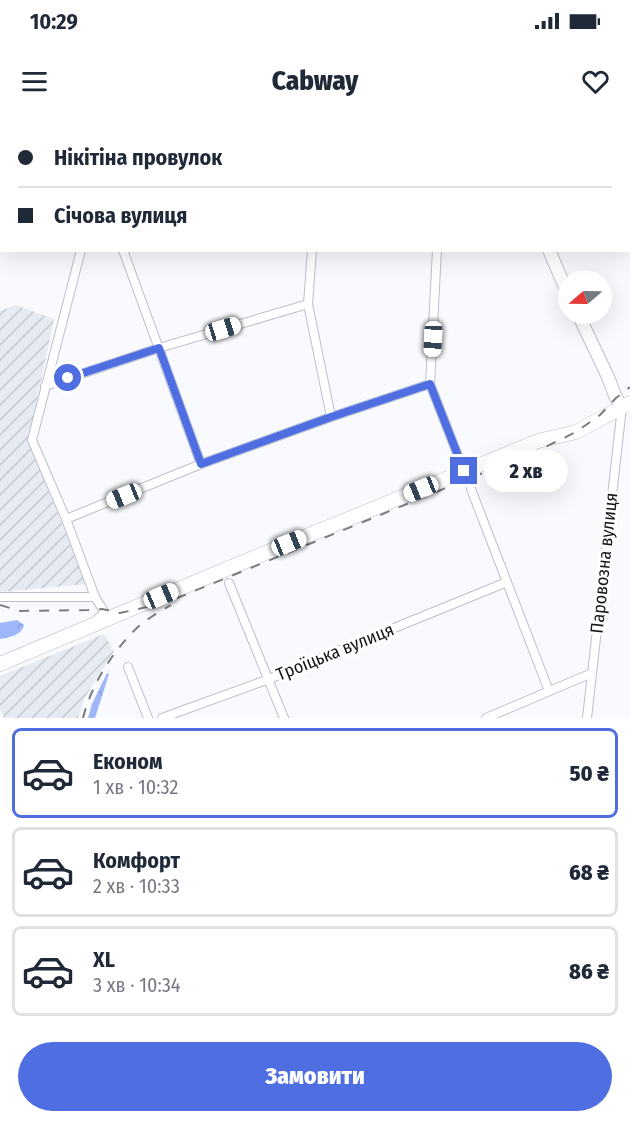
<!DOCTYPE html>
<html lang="uk">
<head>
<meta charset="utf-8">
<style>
	:root { --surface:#fff; --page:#f6f6f7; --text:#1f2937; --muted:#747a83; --line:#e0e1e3; --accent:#4e6ee2 }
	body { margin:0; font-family:"Fira Sans Condensed",sans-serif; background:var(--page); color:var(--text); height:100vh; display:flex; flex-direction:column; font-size:22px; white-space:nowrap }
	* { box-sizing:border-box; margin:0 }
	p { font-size:20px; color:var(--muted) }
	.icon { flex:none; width:33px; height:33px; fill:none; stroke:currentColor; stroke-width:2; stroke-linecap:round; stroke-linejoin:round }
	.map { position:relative; height:598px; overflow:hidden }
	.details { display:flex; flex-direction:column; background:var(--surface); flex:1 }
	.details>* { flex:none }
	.guide { position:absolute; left:0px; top:0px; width:630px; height:132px; box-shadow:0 6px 24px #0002; display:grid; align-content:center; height:132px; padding:0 18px; background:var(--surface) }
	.needle { width:39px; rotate:250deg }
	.fabs { position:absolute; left:558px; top:150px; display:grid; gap:12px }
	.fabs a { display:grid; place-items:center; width:54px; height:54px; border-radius:50%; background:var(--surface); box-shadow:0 6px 24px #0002; font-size:30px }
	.end { position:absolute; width:27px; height:27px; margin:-14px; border:8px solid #4e6ee2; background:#fff; box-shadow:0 0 0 3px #fff }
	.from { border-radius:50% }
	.bubble { position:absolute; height:42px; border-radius:21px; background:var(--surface); box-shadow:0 6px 24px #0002; font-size:20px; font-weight:800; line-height:42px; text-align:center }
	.car { position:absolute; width:18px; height:36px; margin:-18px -9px; border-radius:8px; box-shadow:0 0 4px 2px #0007; background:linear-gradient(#fff 24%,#345 0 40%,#fff 0 76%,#345 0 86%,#fff 0) }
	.guide b { display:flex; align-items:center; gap:21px; height:57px; font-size:22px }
	.guide b+b { border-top:2px solid var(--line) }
	.guide i { width:15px; height:15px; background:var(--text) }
	ul { padding:10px 0 0; list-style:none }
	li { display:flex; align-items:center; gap:18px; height:90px; margin:0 12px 9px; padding:0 6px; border:3px solid var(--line); border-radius:9px }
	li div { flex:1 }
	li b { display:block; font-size:22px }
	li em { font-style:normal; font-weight:800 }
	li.active { border-color:var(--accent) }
	li>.icon { width:54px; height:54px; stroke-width:1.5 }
	.primary-button { display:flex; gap:12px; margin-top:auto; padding:12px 18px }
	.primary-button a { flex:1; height:69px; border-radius:36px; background:var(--accent); color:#fff; font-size:24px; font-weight:800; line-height:69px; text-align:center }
	.status { display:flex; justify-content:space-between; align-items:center; height:42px; padding:0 30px; background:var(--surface); direction:ltr }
	.status svg { height:16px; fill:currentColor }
	header { display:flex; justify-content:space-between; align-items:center; height:78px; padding:0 18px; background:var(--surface); font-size:27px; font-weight:800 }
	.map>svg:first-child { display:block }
	.industrial { fill:url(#industrial-furrows) }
	.forest { fill:url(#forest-crowns) }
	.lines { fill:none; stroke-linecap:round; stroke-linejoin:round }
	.minor-casing { stroke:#bbc0ce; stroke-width:10 }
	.secondary-casing { stroke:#bbc0ce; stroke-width:14 }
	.primary-casing { stroke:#bbc0ce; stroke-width:15 }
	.minor { stroke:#fff; stroke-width:8 }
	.secondary { stroke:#fff; stroke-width:12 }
	.primary { stroke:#fff; stroke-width:14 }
	.rail { stroke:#7b7d81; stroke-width:2; stroke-dasharray:10 10; stroke-linecap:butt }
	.route { stroke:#4e6ee2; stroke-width:8 }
	.labels { text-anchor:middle; stroke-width:6; stroke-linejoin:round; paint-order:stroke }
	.street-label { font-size:18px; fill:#15171c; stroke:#fff }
</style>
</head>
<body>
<div class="status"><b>10:29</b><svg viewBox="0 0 49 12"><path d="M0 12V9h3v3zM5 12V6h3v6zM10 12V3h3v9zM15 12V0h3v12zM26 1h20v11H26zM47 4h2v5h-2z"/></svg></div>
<header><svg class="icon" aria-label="menu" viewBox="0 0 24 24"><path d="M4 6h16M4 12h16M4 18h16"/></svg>Cabway<svg class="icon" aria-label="heart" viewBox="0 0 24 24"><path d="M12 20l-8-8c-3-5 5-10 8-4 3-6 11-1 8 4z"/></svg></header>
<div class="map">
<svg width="630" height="598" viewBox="0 0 630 598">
	<defs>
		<pattern id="industrial-furrows" width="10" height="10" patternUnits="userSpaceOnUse" patternTransform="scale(1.5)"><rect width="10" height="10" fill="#e6eaf2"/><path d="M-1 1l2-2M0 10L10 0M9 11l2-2" fill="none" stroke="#c4c8cf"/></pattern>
		<pattern id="forest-crowns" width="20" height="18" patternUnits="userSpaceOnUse" patternTransform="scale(1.5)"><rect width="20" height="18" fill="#9eb7fa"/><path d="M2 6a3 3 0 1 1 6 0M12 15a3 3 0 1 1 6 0" fill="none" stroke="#879dd6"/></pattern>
	</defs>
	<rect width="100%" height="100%" fill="#f9fafd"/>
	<g class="industrial">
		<polygon points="16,185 54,199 28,322 87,464 0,472 0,191"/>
		<polygon points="104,514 114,531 84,579 78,598 4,598 0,589 0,556"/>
	</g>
	<g class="forest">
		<path d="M 17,500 L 24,505 C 21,516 10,517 0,519 L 0,503 Z"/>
		<polygon points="107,553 109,554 95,598 88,598 92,584"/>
	</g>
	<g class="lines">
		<g class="minor-casing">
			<g id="minor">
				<polyline points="117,2 117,0"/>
				<polyline points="324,2 324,0"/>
				<polyline points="446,2 446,0"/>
				<polyline points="81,130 32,320 66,399 95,477"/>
				<polyline points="123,130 201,344"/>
				<polyline points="312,130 308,184 331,297"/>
				<polyline points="437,130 430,264 464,351"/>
				<polyline points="45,266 159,228 308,184"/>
				<polyline points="471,369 549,571"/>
				<polyline points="66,399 201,344 331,297 430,264"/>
				<polyline points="229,463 284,598"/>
				<polyline points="0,477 95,477 105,493 98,498"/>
				<polyline points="128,547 148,598"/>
				<polyline points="162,598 269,559 507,462"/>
				<polyline points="486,598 592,553"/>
				<polyline points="587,598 622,287"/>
			</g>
		</g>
		<g class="secondary-casing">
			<g id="secondary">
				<polyline points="544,2 544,0"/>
				<polyline points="549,130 568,174"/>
				<polyline points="578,194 608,257 616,278 622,287"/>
			</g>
		</g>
		<g class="primary-casing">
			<polyline id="primary" points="0,544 224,450 538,321 576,312 630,283"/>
		</g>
		<use href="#minor" class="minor"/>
		<use href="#secondary" class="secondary"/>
		<use href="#primary" class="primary"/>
		<g class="rail">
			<polyline points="0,485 20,491 88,490 102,489 120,493 165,483 539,330 576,312 600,295 616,278 630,267"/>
			<path d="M 83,598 C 91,565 114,529 139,506 C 148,498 161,491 171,485"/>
		</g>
	</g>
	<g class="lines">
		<polyline class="route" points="68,258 159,228 201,344 331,297 430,264 464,351"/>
	</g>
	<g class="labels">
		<g class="street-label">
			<text transform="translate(604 443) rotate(-84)" y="6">Паровозна вулиця</text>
			<text transform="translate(335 532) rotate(-22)" y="6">Троїцька вулиця</text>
		</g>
	</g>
</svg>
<div class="fabs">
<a><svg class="needle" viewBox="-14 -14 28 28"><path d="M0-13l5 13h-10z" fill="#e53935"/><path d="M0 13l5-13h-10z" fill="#747a83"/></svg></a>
</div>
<i class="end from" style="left:68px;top:258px"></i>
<i class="end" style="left:464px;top:351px"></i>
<div class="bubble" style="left:484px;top:330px;width:84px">2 хв</div>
<i class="car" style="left:223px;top:209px;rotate:73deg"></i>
<i class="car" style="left:433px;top:219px;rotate:183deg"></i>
<i class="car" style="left:421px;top:369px;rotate:248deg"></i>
<i class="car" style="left:124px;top:376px;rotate:248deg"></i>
<i class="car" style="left:289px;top:423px;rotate:68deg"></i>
<i class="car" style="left:161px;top:476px;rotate:67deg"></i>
<div class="guide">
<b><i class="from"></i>Нікітіна провулок</b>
<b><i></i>Січова вулиця</b>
</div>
</div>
<section class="details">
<ul>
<li class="active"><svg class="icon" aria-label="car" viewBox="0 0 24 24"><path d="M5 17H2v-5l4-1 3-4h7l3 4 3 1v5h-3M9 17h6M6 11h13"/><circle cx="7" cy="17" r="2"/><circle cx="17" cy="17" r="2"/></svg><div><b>Економ</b><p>1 хв · 10:32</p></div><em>50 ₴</em></li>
<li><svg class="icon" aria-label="car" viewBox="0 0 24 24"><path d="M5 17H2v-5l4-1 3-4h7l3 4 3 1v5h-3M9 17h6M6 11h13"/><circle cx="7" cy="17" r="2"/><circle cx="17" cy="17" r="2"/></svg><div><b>Комфорт</b><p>2 хв · 10:33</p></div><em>68 ₴</em></li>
<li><svg class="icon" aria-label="car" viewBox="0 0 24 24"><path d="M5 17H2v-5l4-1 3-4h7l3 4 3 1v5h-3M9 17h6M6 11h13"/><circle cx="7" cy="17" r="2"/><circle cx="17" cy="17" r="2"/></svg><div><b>XL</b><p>3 хв · 10:34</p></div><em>86 ₴</em></li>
</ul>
<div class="primary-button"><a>Замовити</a></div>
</section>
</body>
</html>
